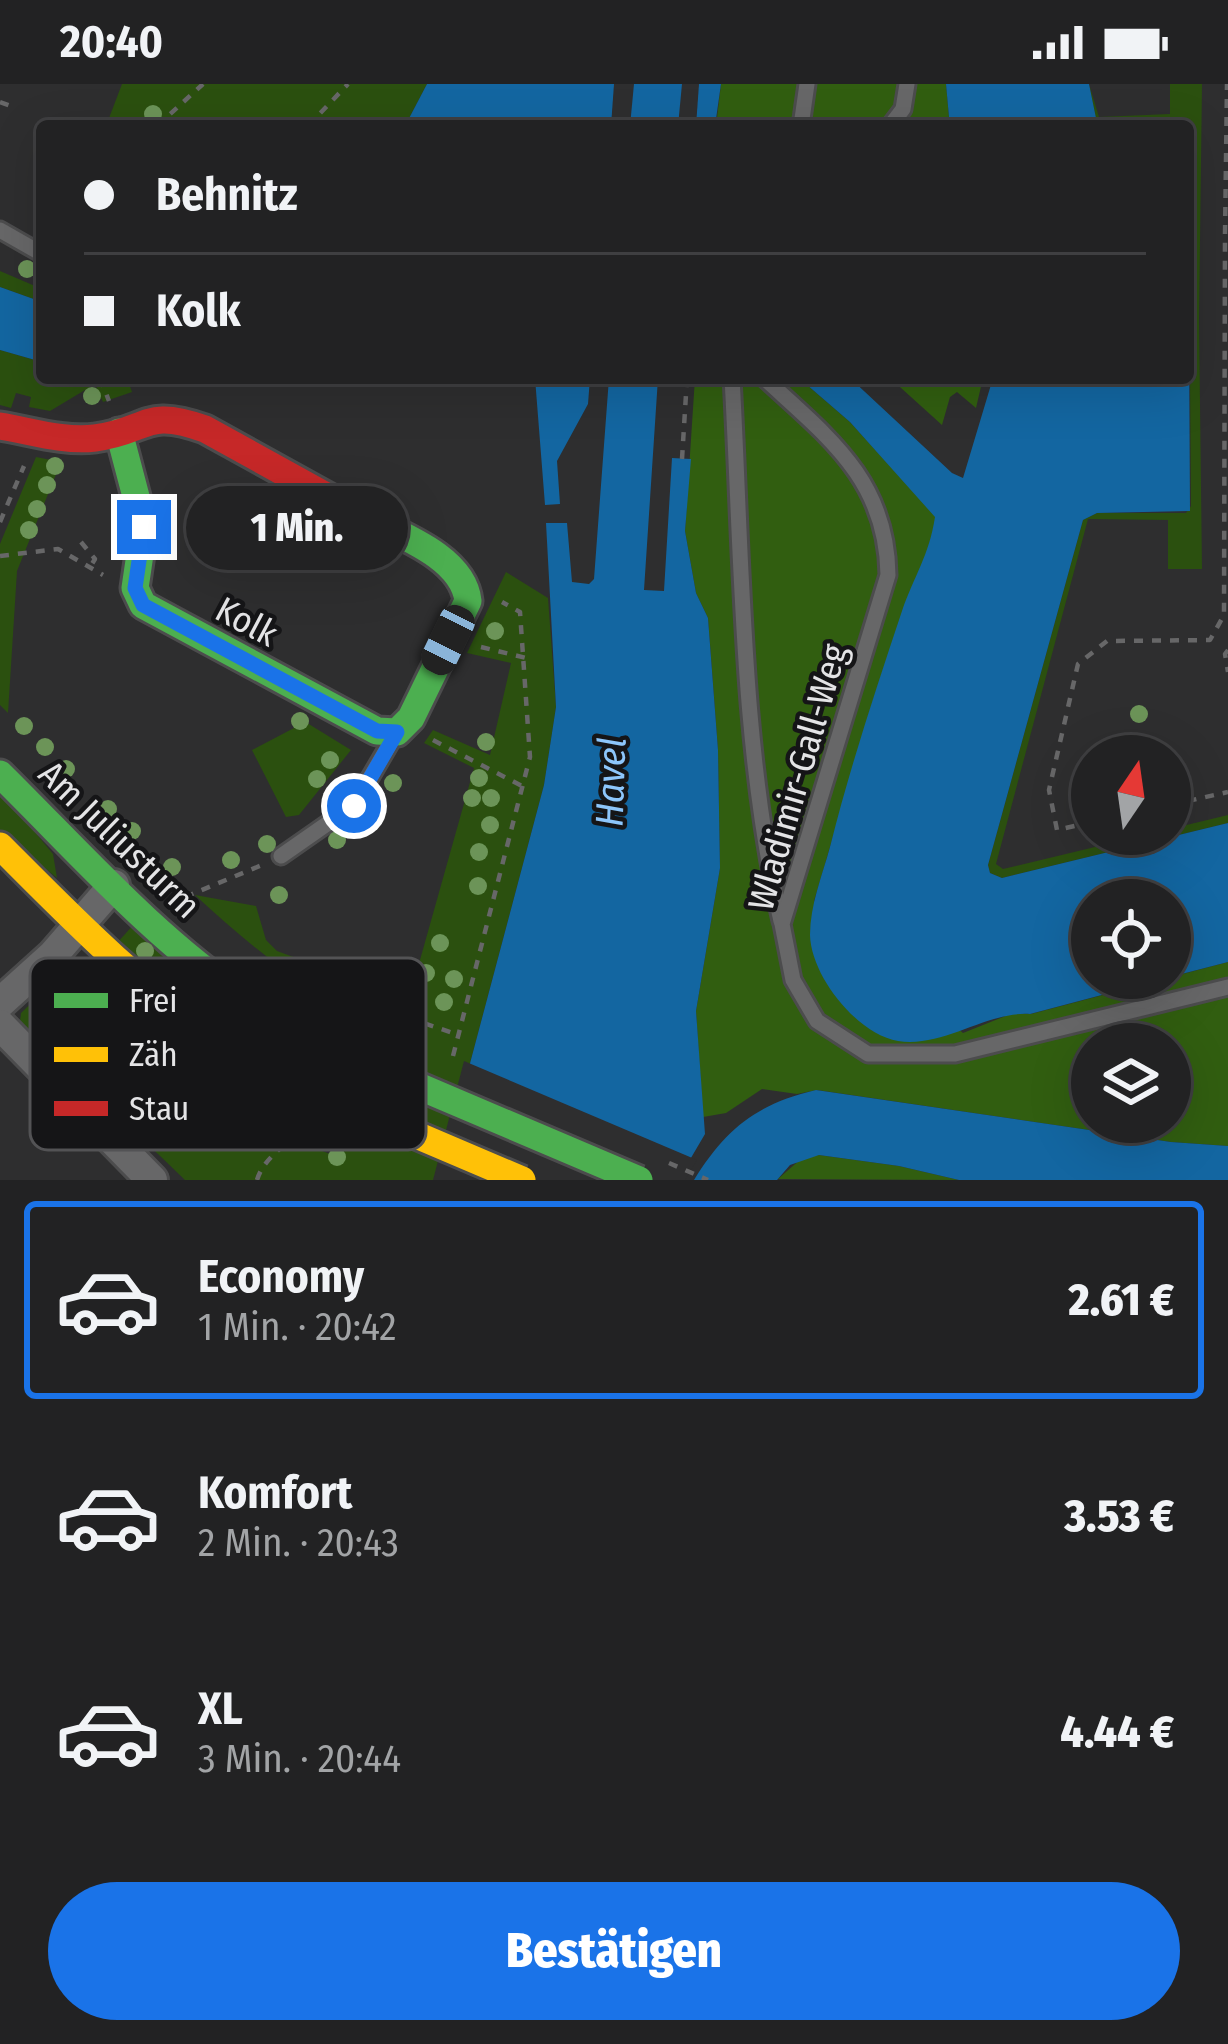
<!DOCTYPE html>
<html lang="de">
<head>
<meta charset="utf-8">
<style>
	:root { --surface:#222223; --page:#2a2a2b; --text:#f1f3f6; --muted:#a2a4a6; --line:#3f3f41; --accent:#1a73e8 }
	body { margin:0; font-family:"Fira Sans Condensed",sans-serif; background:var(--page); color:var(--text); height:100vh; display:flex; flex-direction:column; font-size:45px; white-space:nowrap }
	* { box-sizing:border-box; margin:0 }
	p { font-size:39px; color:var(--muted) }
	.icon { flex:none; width:66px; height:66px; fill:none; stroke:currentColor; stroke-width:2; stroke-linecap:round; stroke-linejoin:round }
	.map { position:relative; height:1096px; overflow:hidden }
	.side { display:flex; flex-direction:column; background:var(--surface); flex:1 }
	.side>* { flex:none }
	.hud { position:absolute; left:36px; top:36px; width:1158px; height:264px; border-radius:12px; box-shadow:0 12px 48px #0002,0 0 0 3px var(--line); display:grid; align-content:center; height:264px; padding:0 48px; background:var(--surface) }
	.needle { width:78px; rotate:13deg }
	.buttons { position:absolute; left:1071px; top:651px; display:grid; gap:24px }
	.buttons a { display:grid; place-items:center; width:120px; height:120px; border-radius:50%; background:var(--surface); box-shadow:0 12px 48px #0002,0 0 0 3px var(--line); font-size:60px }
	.end { position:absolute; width:54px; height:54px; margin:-27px; border:15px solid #1a73e8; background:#fff; box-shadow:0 0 0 6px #fff }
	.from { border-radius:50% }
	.bubble { position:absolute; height:84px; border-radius:42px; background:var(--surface); box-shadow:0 12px 48px #0002,0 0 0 3px var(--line); font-size:39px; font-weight:800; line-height:84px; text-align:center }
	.car { position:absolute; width:36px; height:72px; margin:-36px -18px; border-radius:15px; box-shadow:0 0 9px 3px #0007; background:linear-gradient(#222 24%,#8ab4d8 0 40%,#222 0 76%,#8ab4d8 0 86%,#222 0) }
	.hud b { display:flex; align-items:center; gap:42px; height:114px; font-size:45px }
	.hud b+b { border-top:3px solid var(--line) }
	.hud i { width:30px; height:30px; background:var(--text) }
	ul { padding:21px 0 0; list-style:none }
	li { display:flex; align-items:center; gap:36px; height:198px; margin:0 24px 18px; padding:0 24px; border:6px solid transparent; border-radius:12px }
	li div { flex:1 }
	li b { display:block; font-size:45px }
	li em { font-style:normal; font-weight:800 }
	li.on { border-color:var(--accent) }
	li>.icon { width:108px; height:108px; stroke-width:1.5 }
	.primary-button { display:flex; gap:24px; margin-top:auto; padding:24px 48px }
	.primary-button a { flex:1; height:138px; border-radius:72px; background:var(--accent); color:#fff; font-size:48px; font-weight:800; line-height:138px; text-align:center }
	.status { display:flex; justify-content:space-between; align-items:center; height:84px; padding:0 60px; background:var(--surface); direction:ltr }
	.status svg { height:33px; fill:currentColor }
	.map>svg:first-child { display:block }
	.green { fill:#2b500f }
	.forest { fill:#315e10; fill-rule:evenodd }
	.water { fill:#1366a1 }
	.pier { fill:#2e2e2f }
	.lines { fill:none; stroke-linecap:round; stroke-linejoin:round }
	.lane-casing { stroke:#4c4c4d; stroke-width:21 }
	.street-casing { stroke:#4c4c4d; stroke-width:36 }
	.fast-casing { stroke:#4c4c4d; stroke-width:33 }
	.slow-casing { stroke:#4c4c4d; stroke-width:33 }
	.jam-casing { stroke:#4c4c4d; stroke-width:33 }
	.path { stroke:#676768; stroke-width:4.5; stroke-dasharray:9 9; stroke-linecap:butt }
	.lane { stroke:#676768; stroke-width:15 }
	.street { stroke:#676768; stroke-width:30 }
	.fast { stroke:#4caf50; stroke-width:27 }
	.slow { stroke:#ffc107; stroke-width:27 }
	.jam { stroke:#c62828; stroke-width:27 }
	.fast-bridge-casing { stroke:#4c4c4d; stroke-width:33; stroke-linecap:butt }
	.slow-bridge-casing { stroke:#4c4c4d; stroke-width:33; stroke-linecap:butt }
	.path-bridge { stroke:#676768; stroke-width:4.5; stroke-dasharray:9 9; stroke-linecap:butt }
	.fast-bridge { stroke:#4caf50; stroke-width:27 }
	.slow-bridge { stroke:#ffc107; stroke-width:27 }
	.tree { fill:#6c9458 }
	.route { stroke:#1a73e8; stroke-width:15 }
	.labels { text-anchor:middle; stroke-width:9; stroke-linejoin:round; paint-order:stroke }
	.street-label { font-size:36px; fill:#e4e4e6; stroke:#151517 }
	.water-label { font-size:39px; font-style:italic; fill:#8dc6fb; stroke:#151517 }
	.key { fill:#151517; stroke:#535355; stroke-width:3 }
	.key-label { font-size:33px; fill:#e4e4e6 }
</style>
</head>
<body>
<div class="status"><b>20:40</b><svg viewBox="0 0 49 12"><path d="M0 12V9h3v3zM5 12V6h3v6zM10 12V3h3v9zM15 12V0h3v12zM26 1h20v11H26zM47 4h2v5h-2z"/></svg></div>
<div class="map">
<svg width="1228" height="1096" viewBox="0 0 1228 1096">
	<rect width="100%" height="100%" fill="#2e2e2f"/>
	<g class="green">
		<polygon points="122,0 427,0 405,42 106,42"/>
		<polygon points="1089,0 1099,33 1170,30 1170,0 1202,0 1199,236 1202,485 1168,485 1168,436 1088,435 996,780 1003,785 1149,750 1170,750 1170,745 1228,731 1228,739 1002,794 990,789 988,781 1083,436 1097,429 1186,429 1191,422 1188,42 1107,42 1096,35"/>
		<polygon points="0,187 42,205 42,218 0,203"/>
		<polygon points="0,266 42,278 42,294 127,294 132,308 103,318 95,300 50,327 29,323 31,313 16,309 11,324 0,321"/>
		<polygon points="36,373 61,378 17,487 8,629 0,621 0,460"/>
		<path d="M 506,488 L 548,514 L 556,623 L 544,701 L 439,1096 L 185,1096 L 20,937 L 21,929 L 49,902 L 72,900 L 131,951 L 198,998 L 317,1055 L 314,1064 L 341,1074 L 398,937 L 374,927 L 369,937 C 302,904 250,862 195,811 L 256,822 L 266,856 L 277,867 L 409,915 L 474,684 L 424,659 L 433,646 L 490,671 L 511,579 L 467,569 Z"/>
		<polygon points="299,634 351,666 299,731 286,733 252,666 294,644"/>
		<polygon points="0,706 53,770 57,794 0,747"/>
		<polygon points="135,839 365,994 357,1013 260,965 117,859"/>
	</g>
	<g class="forest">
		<polygon points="721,0 946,0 949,33 938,42 716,42"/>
		<path d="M 695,294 L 799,294 L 850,338 L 936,433 C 926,484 901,534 884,583 C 858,660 838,739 814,817 L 963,949 L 1013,929 L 1031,930 L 1228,878 L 1228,1062 L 1171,1058 L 817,1006 L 797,1010 L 762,1005 L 726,1029 L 703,1033 L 696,927 L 720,784 L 718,666 L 708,534 L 696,509 L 685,447 ZM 1092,960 L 1170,960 L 1170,1038 L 1092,1038 Z"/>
		<polygon points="890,294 983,294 976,324 957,308 950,313 942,341"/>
		<polygon points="819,1071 899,1082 959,1096 778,1095 802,1074"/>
	</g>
	<g class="water">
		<polygon points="427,0 614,0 611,42 405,42"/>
		<polygon points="634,0 682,0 678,42 630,42"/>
		<polygon points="699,0 721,0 715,42 696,42"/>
		<polygon points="946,0 1089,0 1096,34 1107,42 938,42 949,33"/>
		<path d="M 1188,56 L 1190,427 L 1097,429 L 1083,436 L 988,781 L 990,789 L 1002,794 L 1228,739 L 1228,878 L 1170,893 L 1170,816 L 1092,816 L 1092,894 L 1166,894 L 1030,930 C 987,927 944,964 898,957 C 857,950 811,892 810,851 C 810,821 822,792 830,763 C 850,683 876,605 902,527 C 914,492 929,472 935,433 L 850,338 L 799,294 L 850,294 L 952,389 L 963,394 L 993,294 L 1188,294 Z"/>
		<polygon points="0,203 42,218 42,278 0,266"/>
		<polygon points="535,294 590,294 588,320 557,377 560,420 545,421"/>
		<polygon points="609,294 658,294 644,506 664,507 672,374 691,375 685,447 696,509 708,534 718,666 720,784 696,927 705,1050 678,1096 439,1096 544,701 556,623 546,439 567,439 572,498 589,500 594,495"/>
		<path d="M 816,1006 L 1171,1058 L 1228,1062 L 1228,1096 L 959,1096 L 899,1082 L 819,1071 L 790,1081 L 777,1096 L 694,1096 C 726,1044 757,1020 816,1006 Z"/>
	</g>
	<polygon class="pier" points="464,977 697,1076 685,1096 433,1096"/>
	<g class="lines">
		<g class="lane-casing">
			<g id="lane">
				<polyline points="801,42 807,0"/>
				<polyline points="890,42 903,25 907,0"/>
				<polyline points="0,146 42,170"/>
				<path d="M 732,294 C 742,471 741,665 781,837"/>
				<path d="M 764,294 C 828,353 887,396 888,491 L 782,840 L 793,896 L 817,937 L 868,970 L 955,970 L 1228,903"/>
				<polyline points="281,772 354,721 395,651"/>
			</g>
		</g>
		<g class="street-casing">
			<g id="street">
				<polyline points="0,919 53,871 114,801"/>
				<polyline points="0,941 152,1096"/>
			</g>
		</g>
		<g class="fast-casing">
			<g id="fast">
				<path d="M 119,348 L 144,443 L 135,504 L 143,521 L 377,647 L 397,648 L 411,634 L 468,517 C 463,471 394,449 357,429"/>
				<path d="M 0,690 C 79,768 154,854 246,916 C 288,944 332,965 378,985"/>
			</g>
		</g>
		<g class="slow-casing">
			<path id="slow" d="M 0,762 C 69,831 138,903 220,957 C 264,985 312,1006 360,1027"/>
		</g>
		<g class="jam-casing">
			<path id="jam" d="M 0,342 C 31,347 64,358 95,354 C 149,347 144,323 205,345 L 357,429"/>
		</g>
		<g class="path">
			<polyline points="0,18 11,22"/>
			<polyline points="157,42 203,0"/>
			<polyline points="308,42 348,0"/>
			<polyline points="1225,150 1227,0"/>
			<polyline points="100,294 109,317"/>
			<polyline points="682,375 687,294"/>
			<polyline points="0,438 24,382"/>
			<polyline points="81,458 95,475 90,483"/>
			<polyline points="0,472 58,465 103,491"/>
			<polyline points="481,563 526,574"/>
			<polyline points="1228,566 1225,570 1228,588"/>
			<polyline points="433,656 524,703"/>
			<polyline points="1170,721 1228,708"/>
			<polyline points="1092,738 1057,746 1049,706 1078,580 1107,557 1210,556 1224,531 1225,150"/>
			<polyline points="185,813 262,781"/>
			<polyline points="364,934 370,921 459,951"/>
			<polyline points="453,972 530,673 520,528 502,518"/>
			<path d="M 257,1096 C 265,1070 290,1062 302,1039"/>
		</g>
		<use href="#lane" class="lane"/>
		<use href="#street" class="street"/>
		<use href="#fast" class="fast"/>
		<use href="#slow" class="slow"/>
		<use href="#jam" class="jam"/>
		<g class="fast-bridge-casing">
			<polyline id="fast-bridge" points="378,985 639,1096"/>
		</g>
		<g class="slow-bridge-casing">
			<polyline id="slow-bridge" points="360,1027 522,1096"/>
		</g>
		<polyline class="path-bridge" points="669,1079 708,1096"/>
		<use href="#fast-bridge" class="fast-bridge"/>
		<use href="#slow-bridge" class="slow-bridge"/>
	</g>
	<g class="tree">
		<circle cx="153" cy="30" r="9"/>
		<circle cx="27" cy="185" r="9"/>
		<circle cx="92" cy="312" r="9"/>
		<circle cx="55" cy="382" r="9"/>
		<circle cx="47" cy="401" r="9"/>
		<circle cx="37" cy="425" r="9"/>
		<circle cx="29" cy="446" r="9"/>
		<circle cx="495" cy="547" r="9"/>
		<circle cx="1139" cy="630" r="9"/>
		<circle cx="300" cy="637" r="9"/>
		<circle cx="24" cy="642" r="9"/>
		<circle cx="486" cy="658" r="9"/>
		<circle cx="45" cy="663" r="9"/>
		<circle cx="330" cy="676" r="9"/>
		<circle cx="66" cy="685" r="9"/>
		<circle cx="479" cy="694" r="9"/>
		<circle cx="317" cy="695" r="9"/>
		<circle cx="393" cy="699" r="9"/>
		<circle cx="472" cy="714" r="9"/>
		<circle cx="491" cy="714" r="9"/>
		<circle cx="108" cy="725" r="9"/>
		<circle cx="357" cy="733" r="9"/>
		<circle cx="490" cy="741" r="9"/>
		<circle cx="132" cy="747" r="9"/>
		<circle cx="337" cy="756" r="9"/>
		<circle cx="267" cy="760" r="9"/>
		<circle cx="479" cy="768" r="9"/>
		<circle cx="231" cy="776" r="9"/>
		<circle cx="172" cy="783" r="9"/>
		<circle cx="478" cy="802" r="9"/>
		<circle cx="279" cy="811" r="9"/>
		<circle cx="440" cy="859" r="9"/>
		<circle cx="145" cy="867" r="9"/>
		<circle cx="426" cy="889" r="9"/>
		<circle cx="454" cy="895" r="9"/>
		<circle cx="444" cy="918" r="9"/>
		<circle cx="337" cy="1073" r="9"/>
	</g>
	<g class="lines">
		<polyline class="route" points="144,443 135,504 143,521 377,647 397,648 354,722"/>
	</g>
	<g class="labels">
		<g class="street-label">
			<text transform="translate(247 537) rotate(28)" y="13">Kolk</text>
			<text transform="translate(797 693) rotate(-74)" y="13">Wladimir-Gall-Weg</text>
			<text transform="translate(120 755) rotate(44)" y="13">Am Juliusturm</text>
		</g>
		<g class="water-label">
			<text transform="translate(610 698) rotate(-88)" y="14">Havel</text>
		</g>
	</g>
	<rect x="30" y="874" width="396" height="192" rx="18" class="key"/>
	<rect x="54" y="909" width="54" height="15" fill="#4caf50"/>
	<rect x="54" y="963" width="54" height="15" fill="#ffc107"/>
	<rect x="54" y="1017" width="54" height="15" fill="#c62828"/>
	<g class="key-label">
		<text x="129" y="928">Frei</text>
		<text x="129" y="982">Zäh</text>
		<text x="129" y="1036">Stau</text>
	</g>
</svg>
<div class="buttons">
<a><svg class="needle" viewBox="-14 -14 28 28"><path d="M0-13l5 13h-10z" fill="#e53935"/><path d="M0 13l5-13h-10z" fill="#a2a4a6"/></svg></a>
<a><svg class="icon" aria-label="locate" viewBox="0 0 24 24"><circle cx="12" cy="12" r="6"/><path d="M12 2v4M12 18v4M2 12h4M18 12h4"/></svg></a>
<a><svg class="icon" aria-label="layers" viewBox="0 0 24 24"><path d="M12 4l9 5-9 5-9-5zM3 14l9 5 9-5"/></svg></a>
</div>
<i class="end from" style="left:354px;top:722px"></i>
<i class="end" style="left:144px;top:443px"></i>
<div class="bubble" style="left:186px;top:402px;width:222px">1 Min.</div>
<i class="car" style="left:448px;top:556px;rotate:206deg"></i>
<div class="hud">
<b><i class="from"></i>Behnitz</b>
<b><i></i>Kolk</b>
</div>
</div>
<section class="side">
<ul>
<li class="on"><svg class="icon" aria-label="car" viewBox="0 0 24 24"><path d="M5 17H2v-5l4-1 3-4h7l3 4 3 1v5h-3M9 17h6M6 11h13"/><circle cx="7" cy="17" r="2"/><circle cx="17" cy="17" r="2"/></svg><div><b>Economy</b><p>1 Min. · 20:42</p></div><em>2.61 €</em></li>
<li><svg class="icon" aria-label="car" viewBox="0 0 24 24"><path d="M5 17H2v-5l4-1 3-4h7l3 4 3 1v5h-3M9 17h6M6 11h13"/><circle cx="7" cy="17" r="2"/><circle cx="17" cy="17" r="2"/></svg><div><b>Komfort</b><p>2 Min. · 20:43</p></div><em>3.53 €</em></li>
<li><svg class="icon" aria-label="car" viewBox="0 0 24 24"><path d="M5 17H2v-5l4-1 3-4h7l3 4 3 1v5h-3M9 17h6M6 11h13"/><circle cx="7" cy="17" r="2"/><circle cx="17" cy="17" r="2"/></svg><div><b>XL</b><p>3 Min. · 20:44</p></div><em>4.44 €</em></li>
</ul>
<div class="primary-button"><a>Bestätigen</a></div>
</section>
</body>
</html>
